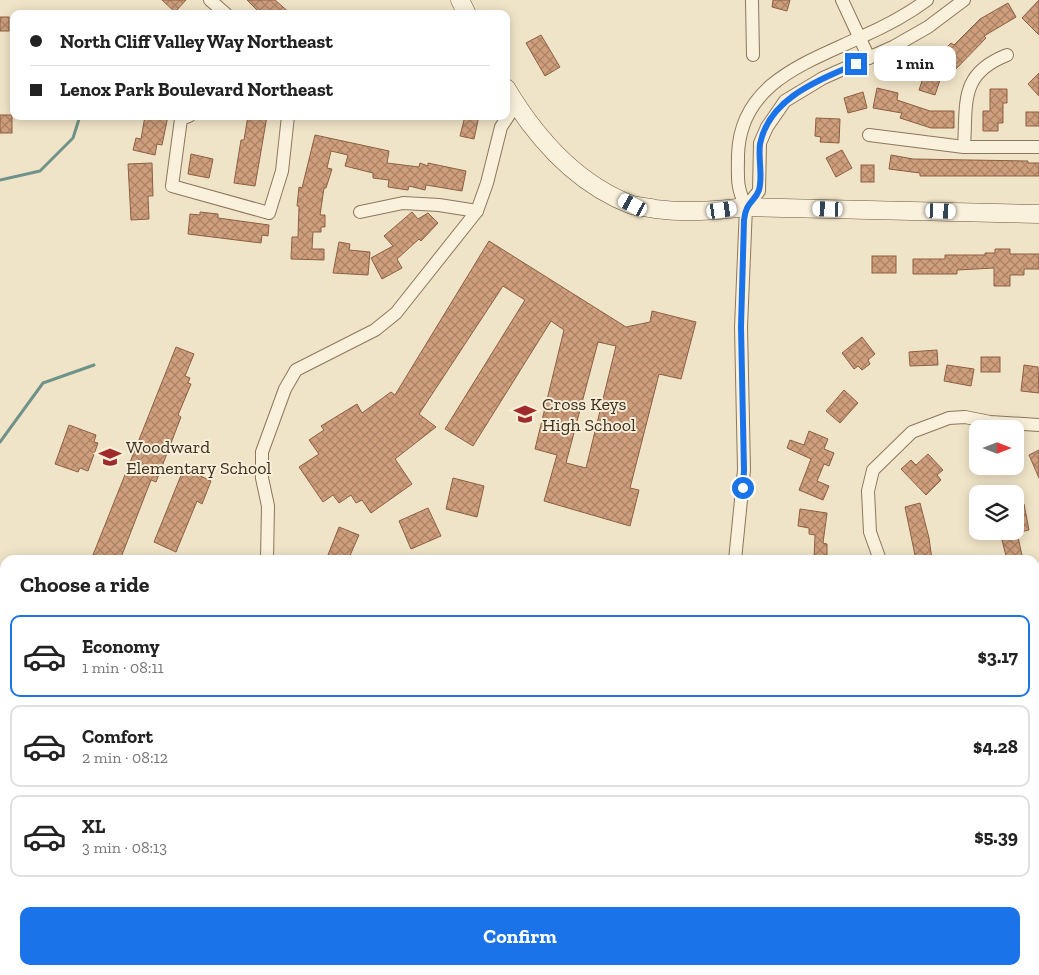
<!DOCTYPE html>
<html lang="en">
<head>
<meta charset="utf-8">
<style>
	:root { --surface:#fff; --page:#f6f6f6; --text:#222; --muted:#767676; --line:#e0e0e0; --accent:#1a73e8 }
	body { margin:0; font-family:"Zilla Slab",serif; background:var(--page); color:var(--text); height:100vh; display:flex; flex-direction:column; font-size:19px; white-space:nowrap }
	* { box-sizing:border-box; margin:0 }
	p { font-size:16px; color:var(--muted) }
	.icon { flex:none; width:28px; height:28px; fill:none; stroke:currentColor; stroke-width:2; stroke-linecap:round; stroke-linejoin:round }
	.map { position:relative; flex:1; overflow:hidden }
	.drawer { position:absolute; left:0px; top:555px; width:1040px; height:420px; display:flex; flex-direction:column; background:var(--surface); border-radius:15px 15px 0 0; box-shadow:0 2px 12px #0003 }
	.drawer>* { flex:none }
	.top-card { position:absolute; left:10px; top:10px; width:500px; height:110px; border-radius:10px; box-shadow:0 2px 12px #0003; display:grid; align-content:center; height:110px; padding:0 20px; background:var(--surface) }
	.needle { width:32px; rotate:90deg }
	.buttons { position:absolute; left:969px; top:420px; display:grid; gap:10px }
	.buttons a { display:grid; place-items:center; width:55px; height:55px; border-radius:10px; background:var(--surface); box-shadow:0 2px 12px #0003; font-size:25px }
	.end { position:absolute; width:22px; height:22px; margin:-11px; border:6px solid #1a73e8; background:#fff; box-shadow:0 0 0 2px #fff }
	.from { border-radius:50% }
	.bubble { position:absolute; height:35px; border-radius:10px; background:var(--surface); box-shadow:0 2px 12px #0003; font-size:16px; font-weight:800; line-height:35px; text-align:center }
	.car { position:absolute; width:15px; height:30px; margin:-15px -8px; border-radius:6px; box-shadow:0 0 4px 1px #0007; background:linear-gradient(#fff 24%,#345 0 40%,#fff 0 76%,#345 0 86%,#fff 0) }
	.top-card b { display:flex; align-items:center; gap:18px; height:48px; font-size:19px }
	.top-card b+b { border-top:1px solid var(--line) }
	.top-card i { width:12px; height:12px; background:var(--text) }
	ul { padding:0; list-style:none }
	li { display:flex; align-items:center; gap:15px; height:82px; margin:0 10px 8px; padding:0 10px; border:2px solid var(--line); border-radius:10px }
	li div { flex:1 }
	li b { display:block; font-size:19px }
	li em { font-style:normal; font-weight:800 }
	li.active { border-color:var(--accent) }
	li>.icon { width:45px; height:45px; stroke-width:1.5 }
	h2 { padding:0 20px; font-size:22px; line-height:60px }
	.cta { display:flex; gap:10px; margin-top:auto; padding:10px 20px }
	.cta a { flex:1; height:58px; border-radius:10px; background:var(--accent); color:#fff; font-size:20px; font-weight:800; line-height:58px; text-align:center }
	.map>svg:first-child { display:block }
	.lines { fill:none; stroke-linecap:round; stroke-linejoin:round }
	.stream { stroke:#6f938a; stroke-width:3 }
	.building { fill:url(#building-cross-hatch); stroke:#8d5f41; fill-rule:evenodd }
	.street-casing { stroke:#8d765c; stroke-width:14 }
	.secondary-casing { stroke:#6f573f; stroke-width:19 }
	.street { stroke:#faf1dc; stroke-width:12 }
	.secondary { stroke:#faf1dc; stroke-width:18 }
	.route { stroke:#1a73e8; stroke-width:6 }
	.labels { text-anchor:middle; stroke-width:4; stroke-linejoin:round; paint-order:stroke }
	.poi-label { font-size:18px; fill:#3d2e20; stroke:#f7eed8; text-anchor:start }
</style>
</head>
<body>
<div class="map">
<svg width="1039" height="975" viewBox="0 0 1039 975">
	<defs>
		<pattern id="building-cross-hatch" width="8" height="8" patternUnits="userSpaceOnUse" patternTransform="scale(1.25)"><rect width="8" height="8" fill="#cf9f7d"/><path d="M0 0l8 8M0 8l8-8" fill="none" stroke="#a98266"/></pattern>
	</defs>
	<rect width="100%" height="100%" fill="#f0e4c8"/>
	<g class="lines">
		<g class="stream">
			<polyline points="0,180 40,171 73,138 80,116"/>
			<polyline points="0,442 43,383 94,365"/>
			<polyline points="399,975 405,970"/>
		</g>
	</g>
	<g class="building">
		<polygon points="162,0 186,0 175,12"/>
		<polygon points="247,0 275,0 291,14 261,14"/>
		<polygon points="773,0 790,0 787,11 772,7"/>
		<polygon points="1039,0 1039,35 1022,18"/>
		<polygon points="1008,3 1016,17 984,36 986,38 951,74 935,59 951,43 954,45 980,19"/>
		<rect x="0" y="17" width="9" height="14"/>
		<polygon points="541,35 560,67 545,76 526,43"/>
		<polygon points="926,69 942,74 935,95 919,90"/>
		<polygon points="1039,73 1039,96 1028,84"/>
		<polygon points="877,88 898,93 897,100 930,111 954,111 954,128 931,128 900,118 902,113 873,108"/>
		<polygon points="990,89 1007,89 1007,103 1003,103 1003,123 998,123 998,131 983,131 983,111 990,111"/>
		<polygon points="863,92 867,108 848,113 844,98"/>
		<rect x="1026" y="112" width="13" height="14"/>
		<rect x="0" y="115" width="12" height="18"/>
		<polygon points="145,116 168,116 162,145 157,144 155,155 133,150 136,138 141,139"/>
		<polygon points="248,116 267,116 255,186 234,183 241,140 244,140"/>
		<polygon points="465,116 479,116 474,139 460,136"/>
		<polygon points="816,118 840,119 839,143 820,142 821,137 815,136"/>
		<polygon points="315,135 389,151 387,163 419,167 420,163 428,166 428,163 466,171 462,191 426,185 425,190 409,186 408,190 388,187 389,180 373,178 373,173 345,166 348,155 331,151 327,168 332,169 326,188 324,188 320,215 325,215 325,227 321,227 321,232 313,232 312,249 324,249 324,260 291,259 292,237 298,237 299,206 297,206 299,187 302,188"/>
		<polygon points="842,150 852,168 836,177 826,158"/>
		<polygon points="191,154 213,159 209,178 188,174"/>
		<polygon points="891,155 913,159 1028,161 1028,163 1039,163 1039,176 920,176 920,173 889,169"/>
		<polygon points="152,163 153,196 148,196 149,219 131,220 128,164"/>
		<rect x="861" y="165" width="13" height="17"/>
		<polygon points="200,212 218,214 218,218 269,225 268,236 262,235 261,243 188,234 190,214 200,215"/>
		<polygon points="412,212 418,219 428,213 438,223 421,241 419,239 397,259 402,268 382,279 371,258 393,246 384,236"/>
		<path d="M 489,241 L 626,327 L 650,322 L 652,311 L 696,322 L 681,379 L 659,374 L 630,488 L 639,490 L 630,526 L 544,501 L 557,455 L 535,449 L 564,330 L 551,321 L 473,446 L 445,429 L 525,300 L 503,286 L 419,414 L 436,427 L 395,459 L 412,484 L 371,513 L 362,500 L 356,503 L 351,495 L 339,503 L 333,495 L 323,502 L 299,467 L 319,454 L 309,440 L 324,430 L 321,426 L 357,404 L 362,413 L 391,392 L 395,395 ZM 598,342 L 616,346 L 586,468 L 566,463 Z"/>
		<polygon points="339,242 350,244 349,250 370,252 368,275 333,273"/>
		<polygon points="995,249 1010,249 1010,254 1039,254 1039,269 1024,269 1024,275 1010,275 1010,286 994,286 994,268 957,270 957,274 913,274 913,259 945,259 945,255 985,255 985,253 995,253"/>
		<rect x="872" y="256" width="24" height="17"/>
		<polygon points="862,337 875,354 868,360 870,364 862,370 858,366 854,369 842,353"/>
		<polygon points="176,347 194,354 185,376 190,378 188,383 191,384 178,415 181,417 156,482 151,480 120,560 91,560"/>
		<polygon points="937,350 938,365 910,366 909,352"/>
		<rect x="981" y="357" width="19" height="15"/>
		<polygon points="947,365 974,369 971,386 944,381"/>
		<polygon points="1024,365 1038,367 1039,393 1021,391"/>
		<polygon points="844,390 858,403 840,423 826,411"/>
		<polygon points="69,425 96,435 94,442 98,443 88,471 80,468 78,472 55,464"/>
		<polygon points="809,431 828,439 824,449 834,453 829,466 824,464 817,481 829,486 823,500 799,490 811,459 787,448 790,440 804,445"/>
		<polygon points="1039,450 1039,478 1029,455"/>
		<polygon points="928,454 943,470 937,475 941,480 926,495 901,469 911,460 916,465"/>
		<polygon points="184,468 211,481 202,504 197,501 176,552 154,542"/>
		<polygon points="453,478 484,486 477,517 446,509"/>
		<polygon points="920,503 929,538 932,560 916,560 905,507"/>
		<polygon points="1024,504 1029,530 1015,533 1015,506"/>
		<polygon points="428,508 441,536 411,549 399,521"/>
		<polygon points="800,509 827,513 823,543 827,544 827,560 814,560 815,535 809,534 809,528 798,526"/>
		<polygon points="339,527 359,535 348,560 340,560 328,555"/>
		<polygon points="1018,537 1023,560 1007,560 1002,540"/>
	</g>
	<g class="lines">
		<g class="street-casing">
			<g id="street">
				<polyline points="210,0 226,14"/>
				<polyline points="752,0 753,55"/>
				<polyline points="842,0 869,58"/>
				<polyline points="189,116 181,119 172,186 269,213 282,171 288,116"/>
				<polyline points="869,135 964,147 1039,147"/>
				<path d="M 964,147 C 967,102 959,74 1007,55"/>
				<polyline points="746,207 759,191 760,143 767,127 785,101 823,78 893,47 928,27 964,0"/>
				<path d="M 746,207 C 736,186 738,178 738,155 C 740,83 806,63 861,37 C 884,27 907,15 927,0"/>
				<polyline points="360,212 403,203 439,205 477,211"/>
				<polyline points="267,560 268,506 262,478 262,452 285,389 296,370 375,330 396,313 477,211 487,183 501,127 509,115 507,93"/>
				<polyline points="735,560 744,470 741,327 746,207"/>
				<polyline points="880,560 870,532 868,491 873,470 912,432 949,418 965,417 990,422 1039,425"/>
				<polyline points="0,591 5,592"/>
				<polyline points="0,735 5,731"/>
				<polyline points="0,780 5,786"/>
				<polyline points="0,867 5,863"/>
				<polyline points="1035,904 1039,899"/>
				<polyline points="705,970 705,975"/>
				<polyline points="871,970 875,975"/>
				<polyline points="188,975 195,970"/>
				<polyline points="543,975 547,975"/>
				<polyline points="579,975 582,970"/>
				<polyline points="655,975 655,970"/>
				<polyline points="986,975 989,970"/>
			</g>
		</g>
		<g class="secondary-casing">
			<g id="secondary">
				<polyline points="460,0 467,14"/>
				<path d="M 506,88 C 536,138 576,184 632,205 C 639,207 647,207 655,209 C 686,213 714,211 746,207 L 1039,214"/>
			</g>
		</g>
		<use href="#street" class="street"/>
		<use href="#secondary" class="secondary"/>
	</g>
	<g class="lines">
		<path class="route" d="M 743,488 L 744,470 L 741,327 L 744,220 C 746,201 755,202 759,190 C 763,176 758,159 760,144 C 769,98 819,80 856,64"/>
	</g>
	<defs>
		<g id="school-bare" transform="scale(1.725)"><path d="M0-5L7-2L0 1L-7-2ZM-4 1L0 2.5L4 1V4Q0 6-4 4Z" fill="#9e2a2b" stroke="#f7eed8" stroke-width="2.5" paint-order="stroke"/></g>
	</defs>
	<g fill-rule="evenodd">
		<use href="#school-bare" x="525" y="414"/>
		<use href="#school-bare" x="110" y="457"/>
	</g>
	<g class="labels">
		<g class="poi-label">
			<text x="542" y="410">Cross Keys<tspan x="542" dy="21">High School</tspan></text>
			<text x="126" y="453">Woodward<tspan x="126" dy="21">Elementary School</tspan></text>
		</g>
	</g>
</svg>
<div class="buttons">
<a><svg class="needle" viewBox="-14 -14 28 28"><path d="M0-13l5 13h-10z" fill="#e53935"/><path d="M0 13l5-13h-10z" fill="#767676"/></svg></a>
<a><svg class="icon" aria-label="layers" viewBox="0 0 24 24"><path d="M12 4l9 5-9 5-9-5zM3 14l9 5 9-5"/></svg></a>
</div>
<i class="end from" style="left:743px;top:488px"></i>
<i class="end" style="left:856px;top:64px"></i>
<div class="bubble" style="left:874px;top:46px;width:82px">1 min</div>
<i class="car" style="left:633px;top:205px;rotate:298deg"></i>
<i class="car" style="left:828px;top:209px;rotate:272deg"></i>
<i class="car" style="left:722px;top:210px;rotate:82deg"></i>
<i class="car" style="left:941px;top:211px;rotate:92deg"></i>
<div class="top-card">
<b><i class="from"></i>North Cliff Valley Way Northeast</b>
<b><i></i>Lenox Park Boulevard Northeast</b>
</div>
<section class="drawer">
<h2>Choose a ride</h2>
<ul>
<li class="active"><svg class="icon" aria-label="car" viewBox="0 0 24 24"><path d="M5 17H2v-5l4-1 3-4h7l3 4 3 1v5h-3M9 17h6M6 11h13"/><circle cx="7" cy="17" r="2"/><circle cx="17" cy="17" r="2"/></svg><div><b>Economy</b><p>1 min · 08:11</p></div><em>$3.17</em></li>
<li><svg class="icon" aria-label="car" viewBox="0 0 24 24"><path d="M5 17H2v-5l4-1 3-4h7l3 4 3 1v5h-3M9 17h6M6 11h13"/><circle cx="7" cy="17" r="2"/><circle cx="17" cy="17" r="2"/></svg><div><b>Comfort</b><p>2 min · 08:12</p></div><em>$4.28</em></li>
<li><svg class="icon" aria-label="car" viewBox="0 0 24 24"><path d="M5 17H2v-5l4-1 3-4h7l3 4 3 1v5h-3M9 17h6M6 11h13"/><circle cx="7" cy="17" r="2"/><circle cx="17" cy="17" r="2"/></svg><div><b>XL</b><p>3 min · 08:13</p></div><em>$5.39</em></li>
</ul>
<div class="cta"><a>Confirm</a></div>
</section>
</div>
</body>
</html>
